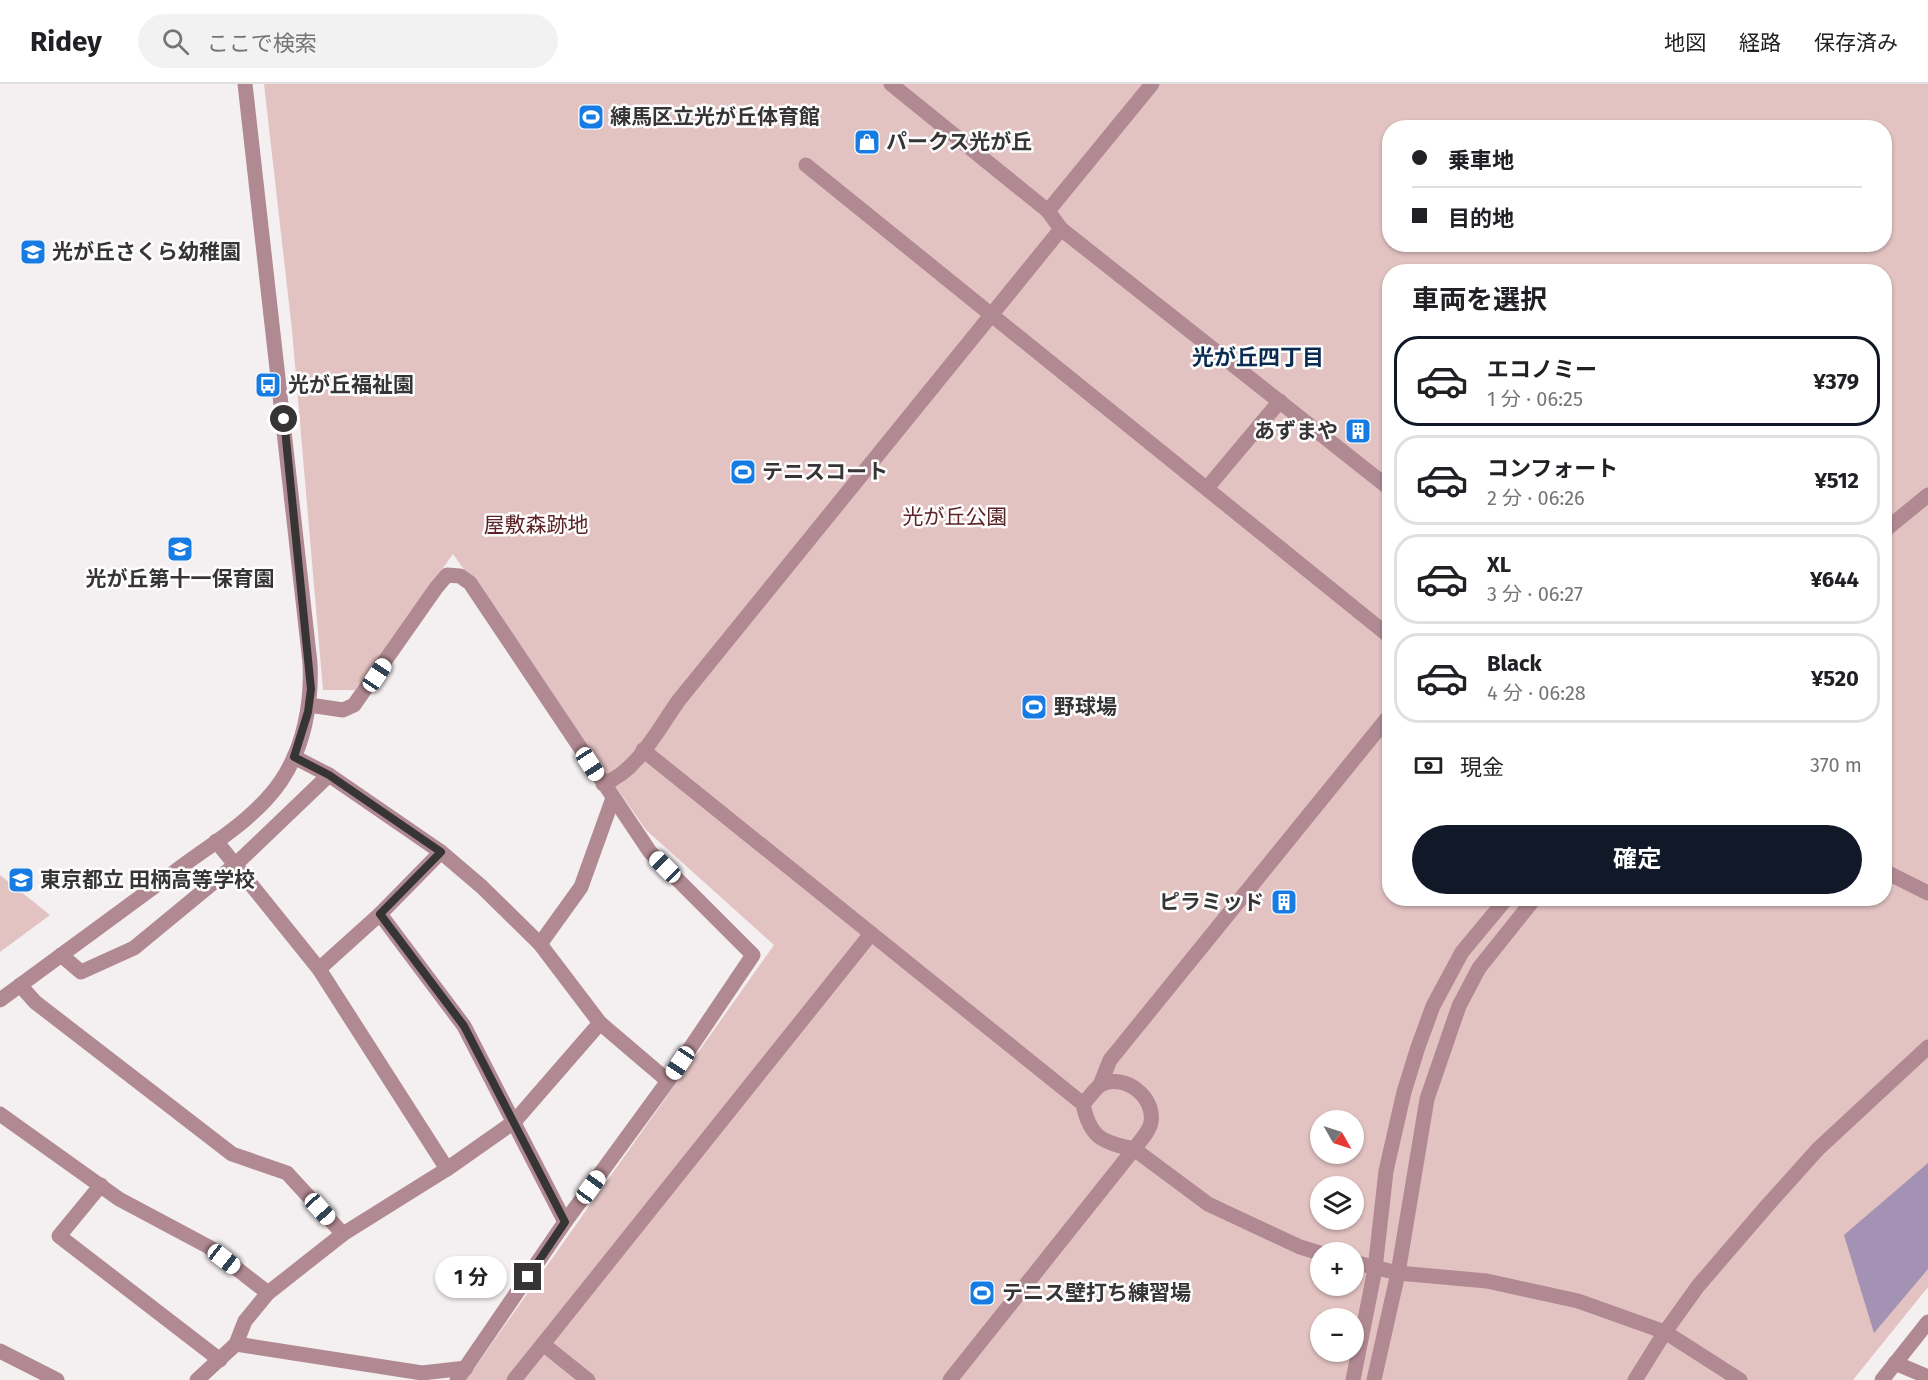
<!DOCTYPE html>
<html lang="ja">
<head>
<meta charset="utf-8">
<style>
	:root { --surface:#fff; --page:#f2f2f2; --text:#202124; --muted:#757577; --line:#e0e0e0; --accent:#111827 }
	body { margin:0; font-family:"Fira Sans","Noto Sans JP",sans-serif; background:var(--page); color:var(--text); height:100vh; display:flex; flex-direction:column; font-size:22px; white-space:nowrap }
	* { box-sizing:border-box; margin:0 }
	p { font-size:20px; color:var(--muted) }
	.icon { flex:none; width:33px; height:33px; fill:none; stroke:currentColor; stroke-width:2; stroke-linecap:round; stroke-linejoin:round }
	.map { position:relative; flex:1; overflow:hidden }
	.sheet { position:absolute; left:1382px; top:180px; width:510px; height:642px; display:flex; flex-direction:column; background:var(--surface); border-radius:24px; box-shadow:0 2px 4px #0004 }
	.sheet>* { flex:none }
	.guide { position:absolute; left:1382px; top:36px; width:510px; height:132px; border-radius:24px; box-shadow:0 2px 4px #0004; display:grid; align-content:center; height:132px; padding:0 30px; background:var(--surface) }
	.needle { width:39px; rotate:129deg }
	.fabs { position:absolute; left:1310px; top:1026px; display:grid; gap:12px }
	.fabs a { display:grid; place-items:center; width:54px; height:54px; border-radius:50%; background:var(--surface); box-shadow:0 2px 4px #0004; font-size:30px }
	.end { position:absolute; width:27px; height:27px; margin:-14px; border:8px solid #363435; background:#fff; box-shadow:0 0 0 3px #fff }
	.from { border-radius:50% }
	.bubble { position:absolute; height:42px; border-radius:21px; background:var(--surface); box-shadow:0 2px 4px #0004; font-size:20px; font-weight:700; line-height:42px; text-align:center }
	.car { position:absolute; width:18px; height:36px; margin:-18px -9px; border-radius:8px; box-shadow:0 0 4px 2px #0007; background:linear-gradient(#fff 24%,#345 0 40%,#fff 0 76%,#345 0 86%,#fff 0) }
	.guide b { display:flex; align-items:center; gap:21px; height:57px; font-size:22px }
	.guide b+b { border-top:2px solid var(--line) }
	.guide i { width:15px; height:15px; background:var(--text) }
	ul { padding:0; list-style:none }
	li { display:flex; align-items:center; gap:18px; height:90px; margin:0 12px 9px; padding:0 18px; border:3px solid var(--line); border-radius:24px }
	li div { flex:1 }
	li b { display:block; font-size:22px }
	li em { font-style:normal; font-weight:700 }
	li.selected { border-color:var(--accent) }
	li>.icon { width:54px; height:54px; stroke-width:1.5 }
	h2 { padding:0 30px; font-size:27px; line-height:72px }
	.pay { display:flex; align-items:center; gap:15px; height:66px; padding:0 30px; font-size:22px }
	.pay p { margin-inline-start:auto }
	.action { display:flex; gap:12px; margin-top:auto; padding:12px 30px }
	.action a { flex:1; height:69px; border-radius:36px; background:var(--accent); color:#fff; font-size:24px; font-weight:700; line-height:69px; text-align:center }
	header { display:flex; align-items:center; gap:36px; box-sizing:border-box; height:84px; padding:0 30px; background:var(--surface); border-bottom:2px solid var(--line) }
	header strong { font-size:28px }
	nav { display:flex; gap:33px; margin-inline-start:auto; font-size:21px }
	.search { width:420px; height:54px; background:var(--page); display:flex; align-items:center; gap:15px; box-sizing:border-box; padding:0 21px; border-radius:33px; color:var(--muted); font-size:22px }
	.map>svg:first-child { display:block }
	.green { fill:#e3c3c2; fill-rule:evenodd }
	.water { fill:#a492b4 }
	.lines { fill:none; stroke-linecap:round; stroke-linejoin:round }
	.minor { stroke:#b18992; stroke-width:15 }
	.route { stroke:#363435; stroke-width:8 }
	.labels { text-anchor:middle; stroke-width:5; stroke-linejoin:round; paint-order:stroke }
	.poi-label { font-size:21px; font-weight:bold; fill:#363435; stroke:#fefdfe; text-anchor:start }
	.park-label { font-size:21px; fill:#5c2324; stroke:#fefdfe }
	.neighbourhood-label { font-size:22px; font-weight:bold; fill:#092b52; stroke:#fefdfe }
</style>
</head>
<body>
<header>
<strong>Ridey</strong>
<div class="search"><svg class="icon" aria-label="search" viewBox="0 0 24 24"><circle cx="10" cy="10" r="6"/><path d="M15 15l6 6"/></svg>ここで検索</div>
<nav><a>地図</a><a>経路</a><a>保存済み</a></nav>
</header>
<div class="map">
<svg width="1928" height="1296" viewBox="0 0 1928 1296">
	<rect width="100%" height="100%" fill="#f4eff1"/>
	<g class="green">
		<path d="M 264,0 L 1928,0 L 1928,1203 L 1853,1296 L 466,1296 L 774,861 L 646,746 L 453,470 L 355,606 L 323,606 L 292,246 ZM 1389,44 L 1884,44 L 1884,160 L 1389,160 ZM 1389,188 L 1884,188 L 1884,814 L 1389,814 ZM 1320,1036 L 1353,1036 L 1353,1070 L 1320,1070 ZM 1320,1102 L 1353,1102 L 1353,1136 L 1320,1136 ZM 1320,1168 L 1353,1168 L 1353,1202 L 1320,1202 ZM 1320,1234 L 1353,1234 L 1353,1268 L 1320,1268 Z"/>
		<polygon points="0,791 50,831 0,868"/>
	</g>
	<polygon class="water" points="1928,1079 1928,1185 1874,1249 1844,1151"/>
	<g class="lines">
		<g class="minor">
			<polyline points="891,0 1048,127 1061,145 1389,404"/>
			<polyline points="806,81 1389,552"/>
			<polyline points="1048,127 1152,0"/>
			<polyline points="1207,404 1280,317"/>
			<polyline points="1884,447 1928,411"/>
			<polyline points="309,621 343,626 354,621 436,504 447,491 460,492 470,499 650,768 753,871 668,997 565,1138 457,1296"/>
			<path d="M 643,666 L 1083,1020 C 1090,1054 1102,1058 1134,1065 C 1139,1058 1150,1047 1151,1038 C 1155,1013 1126,990 1102,1000 C 1095,1004 1089,1014 1083,1020"/>
			<polyline points="294,673 329,691 441,768 482,803 540,860 600,939 668,997"/>
			<path d="M 603,700 C 638,687 658,645 679,616 L 1061,145"/>
			<polyline points="216,757 319,885 447,1085"/>
			<polyline points="1884,787 1928,809"/>
			<polyline points="380,830 464,942 565,1138"/>
			<polyline points="540,860 581,803 613,714"/>
			<polyline points="61,871 81,888 134,864 236,780 329,691"/>
			<polyline points="319,885 380,830 441,768"/>
			<polyline points="20,901 35,918 232,1070 287,1089 343,1150"/>
			<path d="M 0,916 C 59,872 118,829 177,786 C 213,759 255,735 281,697 C 304,663 312,619 310,579 L 245,0"/>
			<polyline points="1100,1001 1110,976 1389,632"/>
			<polyline points="0,1030 119,1115 209,1163 268,1209"/>
			<polyline points="101,1101 59,1152 220,1276"/>
			<polyline points="1353,1178 1398,1189 1487,1197 1578,1217 1665,1248 1740,1296"/>
			<polyline points="236,1260 422,1289 466,1284"/>
			<polyline points="0,1267 57,1296"/>
			<polyline points="1895,1279 1928,1293"/>
			<polyline points="197,1296 236,1260 245,1237 268,1209 343,1150 447,1085 514,1038 600,939"/>
			<polyline points="514,1296 543,1260"/>
			<polyline points="588,1296 543,1260 870,851"/>
			<polyline points="950,1296 1134,1065 1208,1120 1300,1163 1320,1169"/>
			<polyline points="1353,1296 1375,1185 1386,1087 1404,1008 1418,963 1433,922 1462,868 1507,814"/>
			<polyline points="1374,1296 1398,1189 1427,1015 1459,922 1479,884 1535,814"/>
			<polyline points="1635,1296 1665,1248 1698,1202 1766,1123 1818,1065 1928,963"/>
			<polyline points="1882,1296 1928,1238"/>
		</g>
	</g>
	<g class="lines">
		<polyline class="route" points="284,335 311,605 308,628 294,673 329,691 441,768 380,830 464,942 565,1138 528,1193"/>
	</g>
	<defs>
		<g id="stadium-square" transform="scale(1.35)"><rect x="-9" y="-9" width="18" height="18" rx="4" fill="#167ce4" stroke="#fefdfe"/><path d="M0-5a6.5 5 0 1 0 0 10a6.5 5 0 1 0 0-10ZM-3.5-1.8h7v3.6h-7Z" fill="#fff"/></g>
		<g id="shop-square" transform="scale(1.35)"><rect x="-9" y="-9" width="18" height="18" rx="4" fill="#167ce4" stroke="#fefdfe"/><path d="M-5-2.5h2.3a2.7 3.5 0 0 1 5.4 0H5L5.5 6h-11ZM-1.5-2.5h3a1.5 2.3 0 0 0-3 0Z" fill="#fff"/></g>
		<g id="school-square" transform="scale(1.35)"><rect x="-9" y="-9" width="18" height="18" rx="4" fill="#167ce4" stroke="#fefdfe"/><path d="M0-5L7-2L0 1L-7-2ZM-4 1L0 2.5L4 1V4Q0 6-4 4Z" fill="#fff"/></g>
		<g id="bus-square" transform="scale(1.35)"><rect x="-9" y="-9" width="18" height="18" rx="4" fill="#167ce4" stroke="#fefdfe"/><path d="M-5-6H5V4H4V6H2V4H-2V6H-4V4H-5ZM-3.5-4V0h7V-4ZM-3.5 1.2v1.5H-2V1.2ZM2 1.2v1.5H3.5V1.2Z" fill="#fff"/></g>
		<g id="building-square" transform="scale(1.35)"><rect x="-9" y="-9" width="18" height="18" rx="4" fill="#167ce4" stroke="#fefdfe"/><path d="M-4-6H4V6H1V3H-1V6H-4ZM-2.5-4.3h1.7v1.8h-1.7ZM.8-4.3h1.7v1.8H.8ZM-2.5-1h1.7V.8h-1.7ZM.8-1h1.7V.8H.8Z" fill="#fff"/></g>
	</defs>
	<g fill-rule="evenodd">
		<use href="#stadium-square" x="591" y="33"/>
		<use href="#shop-square" x="867" y="58"/>
		<use href="#school-square" x="33" y="168"/>
		<use href="#bus-square" x="268" y="301"/>
		<use href="#building-square" x="1358" y="347"/>
		<use href="#stadium-square" x="743" y="388"/>
		<use href="#school-square" x="180" y="465"/>
		<use href="#stadium-square" x="1034" y="623"/>
		<use href="#school-square" x="21" y="796"/>
		<use href="#building-square" x="1284" y="818"/>
		<use href="#stadium-square" x="982" y="1209"/>
	</g>
	<g class="labels">
		<g class="poi-label">
			<text x="610" y="40">練馬区立光が丘体育館</text>
			<text x="886" y="65">パークス光が丘</text>
			<text x="52" y="175">光が丘さくら幼稚園</text>
			<text x="288" y="308">光が丘福祉園</text>
			<text x="1338" y="354" text-anchor="end">あずまや</text>
			<text x="762" y="395">テニスコート</text>
			<text x="180" y="502" text-anchor="middle">光が丘第十一保育園</text>
			<text x="1054" y="630">野球場</text>
			<text x="40" y="803">東京都立 田柄高等学校</text>
			<text x="1264" y="825" text-anchor="end">ピラミッド</text>
			<text x="1002" y="1216">テニス壁打ち練習場</text>
		</g>
		<g class="park-label">
			<text x="955" y="440">光が丘公園</text>
			<text x="536" y="448">屋敷森跡地</text>
		</g>
		<g class="neighbourhood-label">
			<text x="1258" y="281">光が丘四丁目</text>
		</g>
	</g>
</svg>
<div class="fabs">
<a><svg class="needle" viewBox="-14 -14 28 28"><path d="M0-13l5 13h-10z" fill="#e53935"/><path d="M0 13l5-13h-10z" fill="#757577"/></svg></a>
<a><svg class="icon" aria-label="layers" viewBox="0 0 24 24"><path d="M12 4l9 5-9 5-9-5zM3 14l9 5 9-5"/></svg></a>
<a>+</a>
<a>−</a>
</div>
<i class="end from" style="left:284px;top:335px"></i>
<i class="end" style="left:528px;top:1193px"></i>
<div class="bubble" style="left:435px;top:1172px;width:72px">1 分</div>
<i class="car" style="left:377px;top:591px;rotate:34deg"></i>
<i class="car" style="left:590px;top:680px;rotate:147deg"></i>
<i class="car" style="left:665px;top:783px;rotate:315deg"></i>
<i class="car" style="left:680px;top:979px;rotate:214deg"></i>
<i class="car" style="left:591px;top:1103px;rotate:36deg"></i>
<i class="car" style="left:320px;top:1125px;rotate:138deg"></i>
<i class="car" style="left:224px;top:1175px;rotate:128deg"></i>
<div class="guide">
<b><i class="from"></i>乗車地</b>
<b><i></i>目的地</b>
</div>
<section class="sheet">
<h2>車両を選択</h2>
<ul>
<li class="selected"><svg class="icon" aria-label="car" viewBox="0 0 24 24"><path d="M5 17H2v-5l4-1 3-4h7l3 4 3 1v5h-3M9 17h6M6 11h13"/><circle cx="7" cy="17" r="2"/><circle cx="17" cy="17" r="2"/></svg><div><b>エコノミー</b><p>1 分 · 06:25</p></div><em>¥379</em></li>
<li><svg class="icon" aria-label="car" viewBox="0 0 24 24"><path d="M5 17H2v-5l4-1 3-4h7l3 4 3 1v5h-3M9 17h6M6 11h13"/><circle cx="7" cy="17" r="2"/><circle cx="17" cy="17" r="2"/></svg><div><b>コンフォート</b><p>2 分 · 06:26</p></div><em>¥512</em></li>
<li><svg class="icon" aria-label="car" viewBox="0 0 24 24"><path d="M5 17H2v-5l4-1 3-4h7l3 4 3 1v5h-3M9 17h6M6 11h13"/><circle cx="7" cy="17" r="2"/><circle cx="17" cy="17" r="2"/></svg><div><b>XL</b><p>3 分 · 06:27</p></div><em>¥644</em></li>
<li><svg class="icon" aria-label="car" viewBox="0 0 24 24"><path d="M5 17H2v-5l4-1 3-4h7l3 4 3 1v5h-3M9 17h6M6 11h13"/><circle cx="7" cy="17" r="2"/><circle cx="17" cy="17" r="2"/></svg><div><b>Black</b><p>4 分 · 06:28</p></div><em>¥520</em></li>
</ul>
<div class="pay"><svg class="icon" aria-label="cash" viewBox="0 0 24 24"><path d="M3 7h18v10H3z"/><circle cx="12" cy="12" r="2"/></svg>現金<p>370 m</p></div>
<div class="action"><a>確定</a></div>
</section>
</div>
</body>
</html>
